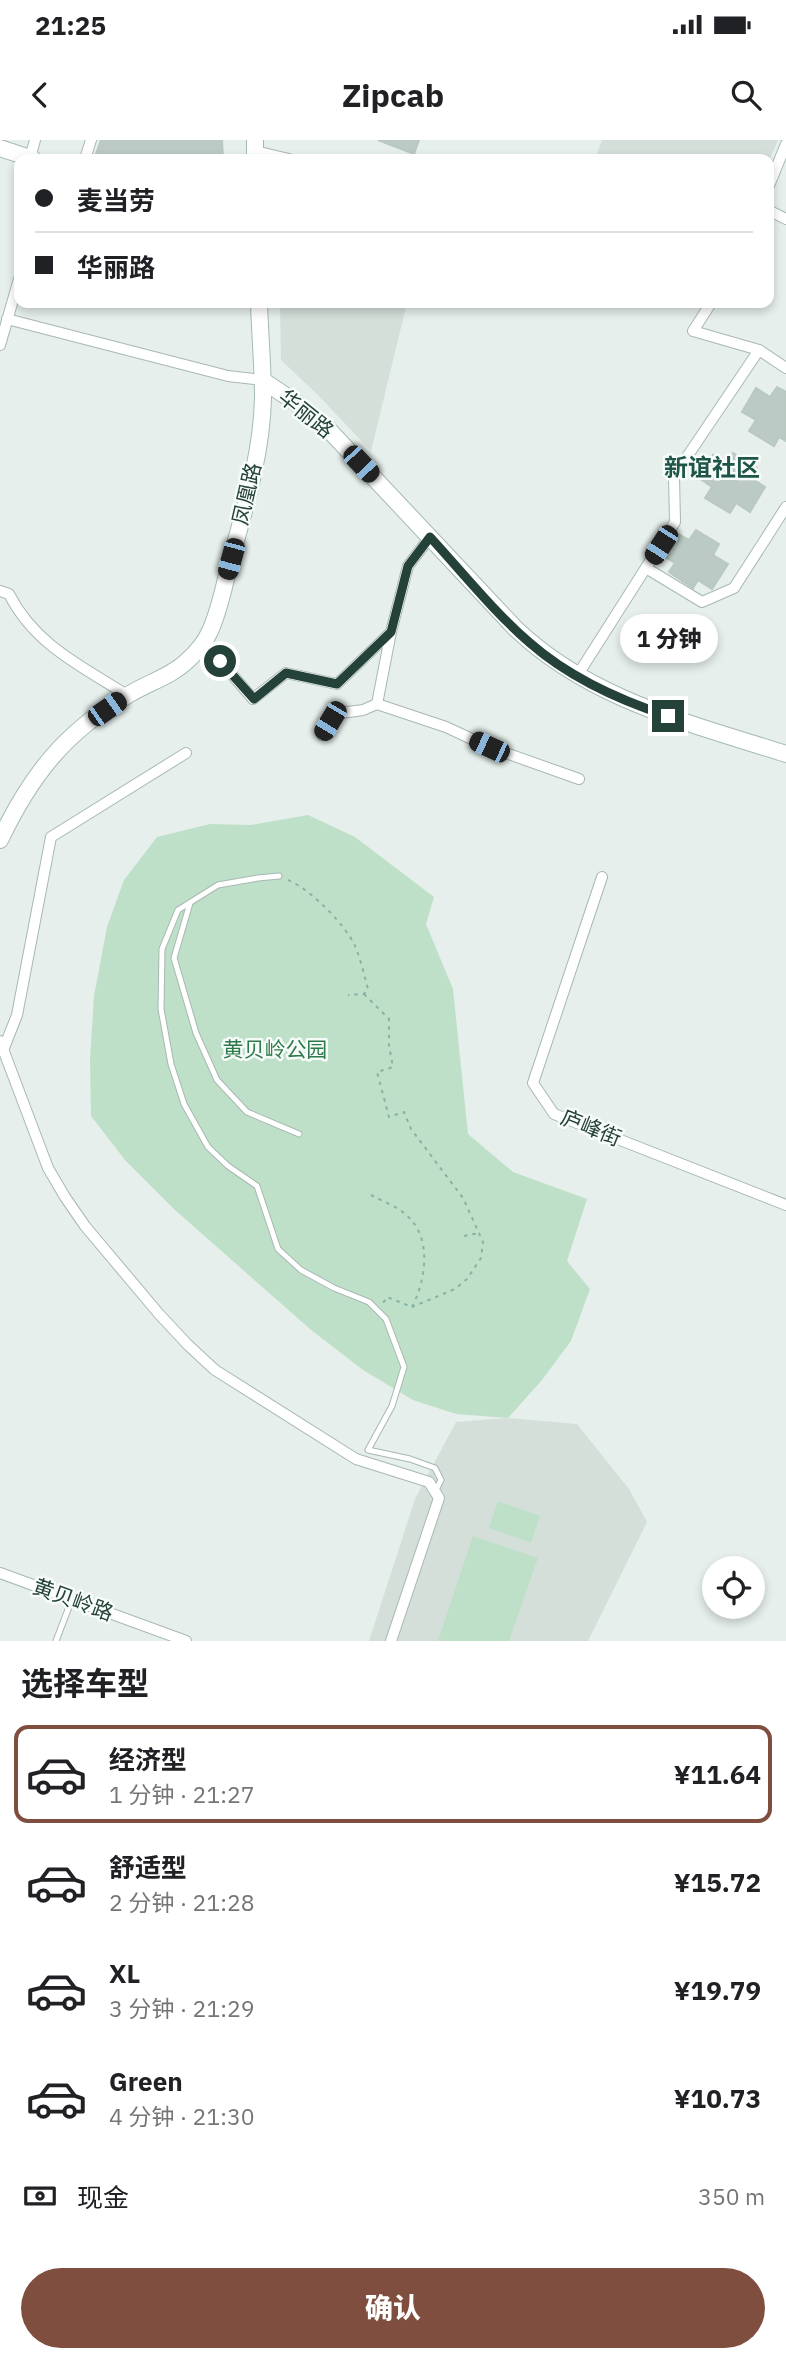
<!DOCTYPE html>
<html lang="zh">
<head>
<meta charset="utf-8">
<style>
	:root { --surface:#fff; --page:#f2f2f2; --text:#202124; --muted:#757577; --line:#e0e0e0; --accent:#7f4e3f }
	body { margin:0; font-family:"IBM Plex Sans","Noto Sans SC",sans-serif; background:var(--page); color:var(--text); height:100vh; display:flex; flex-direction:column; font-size:26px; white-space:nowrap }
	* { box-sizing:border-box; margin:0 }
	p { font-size:23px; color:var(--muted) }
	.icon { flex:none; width:38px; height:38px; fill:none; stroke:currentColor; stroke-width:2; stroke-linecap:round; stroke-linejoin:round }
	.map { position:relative; height:1501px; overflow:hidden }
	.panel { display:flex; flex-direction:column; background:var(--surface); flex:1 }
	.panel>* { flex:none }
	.banner { position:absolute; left:14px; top:14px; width:760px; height:154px; border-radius:14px; box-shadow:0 4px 10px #0003; display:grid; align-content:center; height:154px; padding:0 21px; background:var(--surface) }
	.buttons { position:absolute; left:702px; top:1416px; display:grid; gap:14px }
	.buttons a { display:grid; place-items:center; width:63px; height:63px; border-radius:50%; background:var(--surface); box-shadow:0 4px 10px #0003; font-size:35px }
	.end { position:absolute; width:32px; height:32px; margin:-16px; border:9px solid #24423a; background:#fff; box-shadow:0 0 0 4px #fff }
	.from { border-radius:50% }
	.bubble { position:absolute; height:49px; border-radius:24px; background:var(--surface); box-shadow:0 4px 10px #0003; font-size:23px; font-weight:800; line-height:49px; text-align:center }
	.car { position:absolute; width:21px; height:42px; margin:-21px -10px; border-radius:9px; box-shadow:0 0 5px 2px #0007; background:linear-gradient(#222 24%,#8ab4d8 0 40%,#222 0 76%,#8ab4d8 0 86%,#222 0) }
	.banner b { display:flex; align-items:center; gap:24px; height:66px; font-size:26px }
	.banner b+b { border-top:2px solid var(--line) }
	.banner i { width:18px; height:18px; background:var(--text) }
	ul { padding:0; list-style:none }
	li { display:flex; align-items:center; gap:21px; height:98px; margin:0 14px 10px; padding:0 7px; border:4px solid transparent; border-radius:14px }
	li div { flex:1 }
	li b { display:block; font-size:26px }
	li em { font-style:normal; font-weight:800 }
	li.selected { border-color:var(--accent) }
	li>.icon { width:63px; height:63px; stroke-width:1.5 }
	h2 { padding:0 21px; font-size:32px; line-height:84px }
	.pay { display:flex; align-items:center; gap:18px; height:77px; padding:0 21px; font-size:26px }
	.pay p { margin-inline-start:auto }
	.cta { display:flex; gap:14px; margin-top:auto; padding:14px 21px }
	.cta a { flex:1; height:80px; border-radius:42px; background:var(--accent); color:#fff; font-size:28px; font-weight:800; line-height:80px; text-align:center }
	.status { display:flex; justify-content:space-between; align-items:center; height:49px; padding:0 35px; background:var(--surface); direction:ltr }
	.status svg { height:19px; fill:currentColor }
	header { display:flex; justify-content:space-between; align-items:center; height:91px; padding:0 21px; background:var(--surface); font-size:32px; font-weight:800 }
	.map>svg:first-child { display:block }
	.built { fill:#d4dfda }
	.green { fill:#bfe0c8 }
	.building { fill:#bbcac4; stroke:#b8c9c2; stroke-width:2 }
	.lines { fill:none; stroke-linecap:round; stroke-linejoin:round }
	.lane-casing { stroke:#a8b8b2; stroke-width:7 }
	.street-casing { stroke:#a8b8b2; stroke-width:12 }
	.secondary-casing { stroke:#a4bbb3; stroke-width:18 }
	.path { stroke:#86b3a5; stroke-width:2; stroke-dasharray:3.5 5; stroke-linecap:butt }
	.lane { stroke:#fff; stroke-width:5 }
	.street { stroke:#fff; stroke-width:10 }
	.secondary { stroke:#fff; stroke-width:16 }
	.route { stroke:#24423a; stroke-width:9 }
	.labels { text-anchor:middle; stroke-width:5; stroke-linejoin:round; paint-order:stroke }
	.street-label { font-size:21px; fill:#24423a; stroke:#f7fbf9 }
	.park-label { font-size:21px; fill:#2d7a4b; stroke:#f7fbf9 }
	.quarter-label { font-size:24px; font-weight:bold; fill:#1f5548; stroke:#f7fbf9 }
</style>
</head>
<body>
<div class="status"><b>21:25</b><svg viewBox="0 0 49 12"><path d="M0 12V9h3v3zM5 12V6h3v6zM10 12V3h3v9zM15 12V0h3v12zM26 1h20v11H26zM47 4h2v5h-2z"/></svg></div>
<header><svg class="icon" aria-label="back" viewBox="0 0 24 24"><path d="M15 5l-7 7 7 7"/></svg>Zipcab<svg class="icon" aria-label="search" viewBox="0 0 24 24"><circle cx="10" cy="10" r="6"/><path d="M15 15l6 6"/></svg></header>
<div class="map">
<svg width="786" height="1501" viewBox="0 0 786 1501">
	<rect width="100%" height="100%" fill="#e6efeb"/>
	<g class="built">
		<polygon points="602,0 778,0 768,23 768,19 595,19"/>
		<polygon points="280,163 407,163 371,311 318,255 281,220"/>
		<polygon points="508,1278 577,1284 629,1349 647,1382 588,1501 369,1501 415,1359 456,1282"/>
	</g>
	<g class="green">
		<polygon points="308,675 355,697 434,757 426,784 453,849 468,994 513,1032 587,1059 567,1121 590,1149 571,1201 542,1240 508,1278 456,1274 413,1260 363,1230 310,1189 175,1070 125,1020 91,976 90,920 94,856 107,787 124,740 157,697 210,684 251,685"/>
		<polygon points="498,1361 540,1376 531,1403 489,1388"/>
		<polygon points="473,1396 538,1418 509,1501 438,1501"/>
	</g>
	<g class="building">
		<polygon points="101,0 222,0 223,19 100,19 95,17"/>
		<polygon points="378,0 419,0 414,14"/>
		<polygon points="777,247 786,252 786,301 779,297 774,306 749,291 756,280 742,272 756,248 770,257"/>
		<polygon points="733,313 757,328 751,338 765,347 750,372 736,363 730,373 705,358 712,347 699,338 713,315 727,324"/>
		<polygon points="696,390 719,404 713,415 728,424 712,449 698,440 693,448 669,432 675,423 663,416 677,393 689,400"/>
	</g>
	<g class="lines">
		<g class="lane-casing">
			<g id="lane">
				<polyline points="279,736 258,738 218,745 178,770 162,809 161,869 171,924 184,964 208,1007 228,1026 257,1046 278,1109 301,1130 334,1148 369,1162 386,1179 404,1227 392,1266 368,1310 410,1319 435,1328 441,1340 436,1350"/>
				<polyline points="190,763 174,818 196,893 217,940 247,972 299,994"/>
				<polyline points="56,1501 72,1459"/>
			</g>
		</g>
		<g class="street-casing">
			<g id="street">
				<polyline points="255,11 289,19"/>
				<polyline points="30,18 35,0"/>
				<polyline points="85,19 91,0"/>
				<polyline points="768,48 786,4"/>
				<polyline points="768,70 786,79"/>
				<polyline points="711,163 693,191 759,210"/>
				<polyline points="7,179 228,236 262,240"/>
				<polyline points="0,205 19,139"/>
				<polyline points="646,428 702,462 734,448 786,367"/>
				<path d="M 0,451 L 9,454 C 35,505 81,526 127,555"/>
				<polyline points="204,502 253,559 286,533 337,544 391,492"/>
				<polyline points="577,536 675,382 674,336 759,210 786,228"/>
				<polyline points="377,564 391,492 408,426 430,397"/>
				<polyline points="322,595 330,581 341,573 363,570 377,564 446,587 489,607 579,639"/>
				<polyline points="602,737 533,943 554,974 786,1065"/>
				<polyline points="0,901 48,1028 65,1057 85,1086 159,1174 188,1205 215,1230 356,1319 429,1342 439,1358 391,1501"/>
				<polyline points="4,908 17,875 51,697 186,613"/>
				<polyline points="0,1433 186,1501"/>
			</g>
		</g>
		<g class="secondary-casing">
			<g id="secondary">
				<polyline points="255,0 255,19"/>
				<polyline points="0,8 33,19"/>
				<path d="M 262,240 L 295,262 L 328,289 L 515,488 C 590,560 690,583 786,614"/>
				<path d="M 0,700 C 31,635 65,592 128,555 C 147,543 170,537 187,521 C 197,512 205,503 210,491 C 221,467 225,440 232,415 C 246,364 262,311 263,258 C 263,227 260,195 259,163"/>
			</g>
		</g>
		<g class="path">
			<path d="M 288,740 C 310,749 345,784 355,806 C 361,820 364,835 368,849 L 364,854 L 348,855"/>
			<polyline points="364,854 389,879 389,906 393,927 377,932 389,977 404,972 411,989 463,1058 483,1102 481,1118 467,1139 455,1149 412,1167"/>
			<path d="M 371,1055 C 382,1061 396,1066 405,1074 C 433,1096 426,1140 412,1167 L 387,1157 L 383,1163"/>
			<polyline points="464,1096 479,1093"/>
		</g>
		<use href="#lane" class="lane"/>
		<use href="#street" class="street"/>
		<use href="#secondary" class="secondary"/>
	</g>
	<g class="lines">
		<path class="route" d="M 220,521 L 254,559 L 286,533 L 337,544 L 391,492 L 408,426 L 430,397 C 463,433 494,472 530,503 C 570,538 619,560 668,576"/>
	</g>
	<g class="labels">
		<g class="street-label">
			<text transform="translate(306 274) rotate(39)" y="7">华丽路</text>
			<text transform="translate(247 354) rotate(-77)" y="7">凤凰路</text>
			<text transform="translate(591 988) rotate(22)" y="7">庐峰街</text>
			<text transform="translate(73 1460) rotate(20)" y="7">黄贝岭路</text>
		</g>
		<g class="park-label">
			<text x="275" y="917">黄贝岭公园</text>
		</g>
		<g class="quarter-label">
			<text x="712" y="336">新谊社区</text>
		</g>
	</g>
</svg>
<div class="buttons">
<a><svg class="icon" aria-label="locate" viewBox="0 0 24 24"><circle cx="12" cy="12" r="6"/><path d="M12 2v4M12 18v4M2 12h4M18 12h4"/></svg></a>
</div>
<i class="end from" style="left:220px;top:521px"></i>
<i class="end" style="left:668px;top:576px"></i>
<div class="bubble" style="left:620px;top:474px;width:98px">1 分钟</div>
<i class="car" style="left:361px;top:324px;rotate:137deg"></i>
<i class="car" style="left:661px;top:405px;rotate:213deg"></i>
<i class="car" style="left:231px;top:419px;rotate:195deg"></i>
<i class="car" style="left:107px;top:569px;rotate:55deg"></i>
<i class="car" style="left:330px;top:581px;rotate:211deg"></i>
<i class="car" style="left:489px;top:607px;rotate:295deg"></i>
<div class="banner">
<b><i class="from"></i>麦当劳</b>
<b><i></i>华丽路</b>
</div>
</div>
<section class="panel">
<h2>选择车型</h2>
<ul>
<li class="selected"><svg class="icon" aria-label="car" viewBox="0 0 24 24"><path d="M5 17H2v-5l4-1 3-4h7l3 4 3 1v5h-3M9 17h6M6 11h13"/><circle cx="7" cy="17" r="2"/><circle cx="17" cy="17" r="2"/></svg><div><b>经济型</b><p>1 分钟 · 21:27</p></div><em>¥11.64</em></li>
<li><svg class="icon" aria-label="car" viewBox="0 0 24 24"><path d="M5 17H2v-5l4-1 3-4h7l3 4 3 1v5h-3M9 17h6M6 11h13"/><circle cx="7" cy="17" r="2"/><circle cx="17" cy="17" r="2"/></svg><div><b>舒适型</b><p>2 分钟 · 21:28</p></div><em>¥15.72</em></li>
<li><svg class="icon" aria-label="car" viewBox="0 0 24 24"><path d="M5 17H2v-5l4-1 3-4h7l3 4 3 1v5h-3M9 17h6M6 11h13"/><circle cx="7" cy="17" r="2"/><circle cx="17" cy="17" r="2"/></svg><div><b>XL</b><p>3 分钟 · 21:29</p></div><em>¥19.79</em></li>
<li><svg class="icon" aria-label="car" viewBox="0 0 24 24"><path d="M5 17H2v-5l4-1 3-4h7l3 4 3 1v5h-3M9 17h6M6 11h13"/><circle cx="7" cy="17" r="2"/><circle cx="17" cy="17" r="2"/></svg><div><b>Green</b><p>4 分钟 · 21:30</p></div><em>¥10.73</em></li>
</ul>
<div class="pay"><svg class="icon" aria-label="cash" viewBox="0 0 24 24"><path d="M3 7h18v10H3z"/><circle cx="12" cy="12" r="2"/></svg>现金<p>350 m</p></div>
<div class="cta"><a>确认</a></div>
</section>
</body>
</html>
